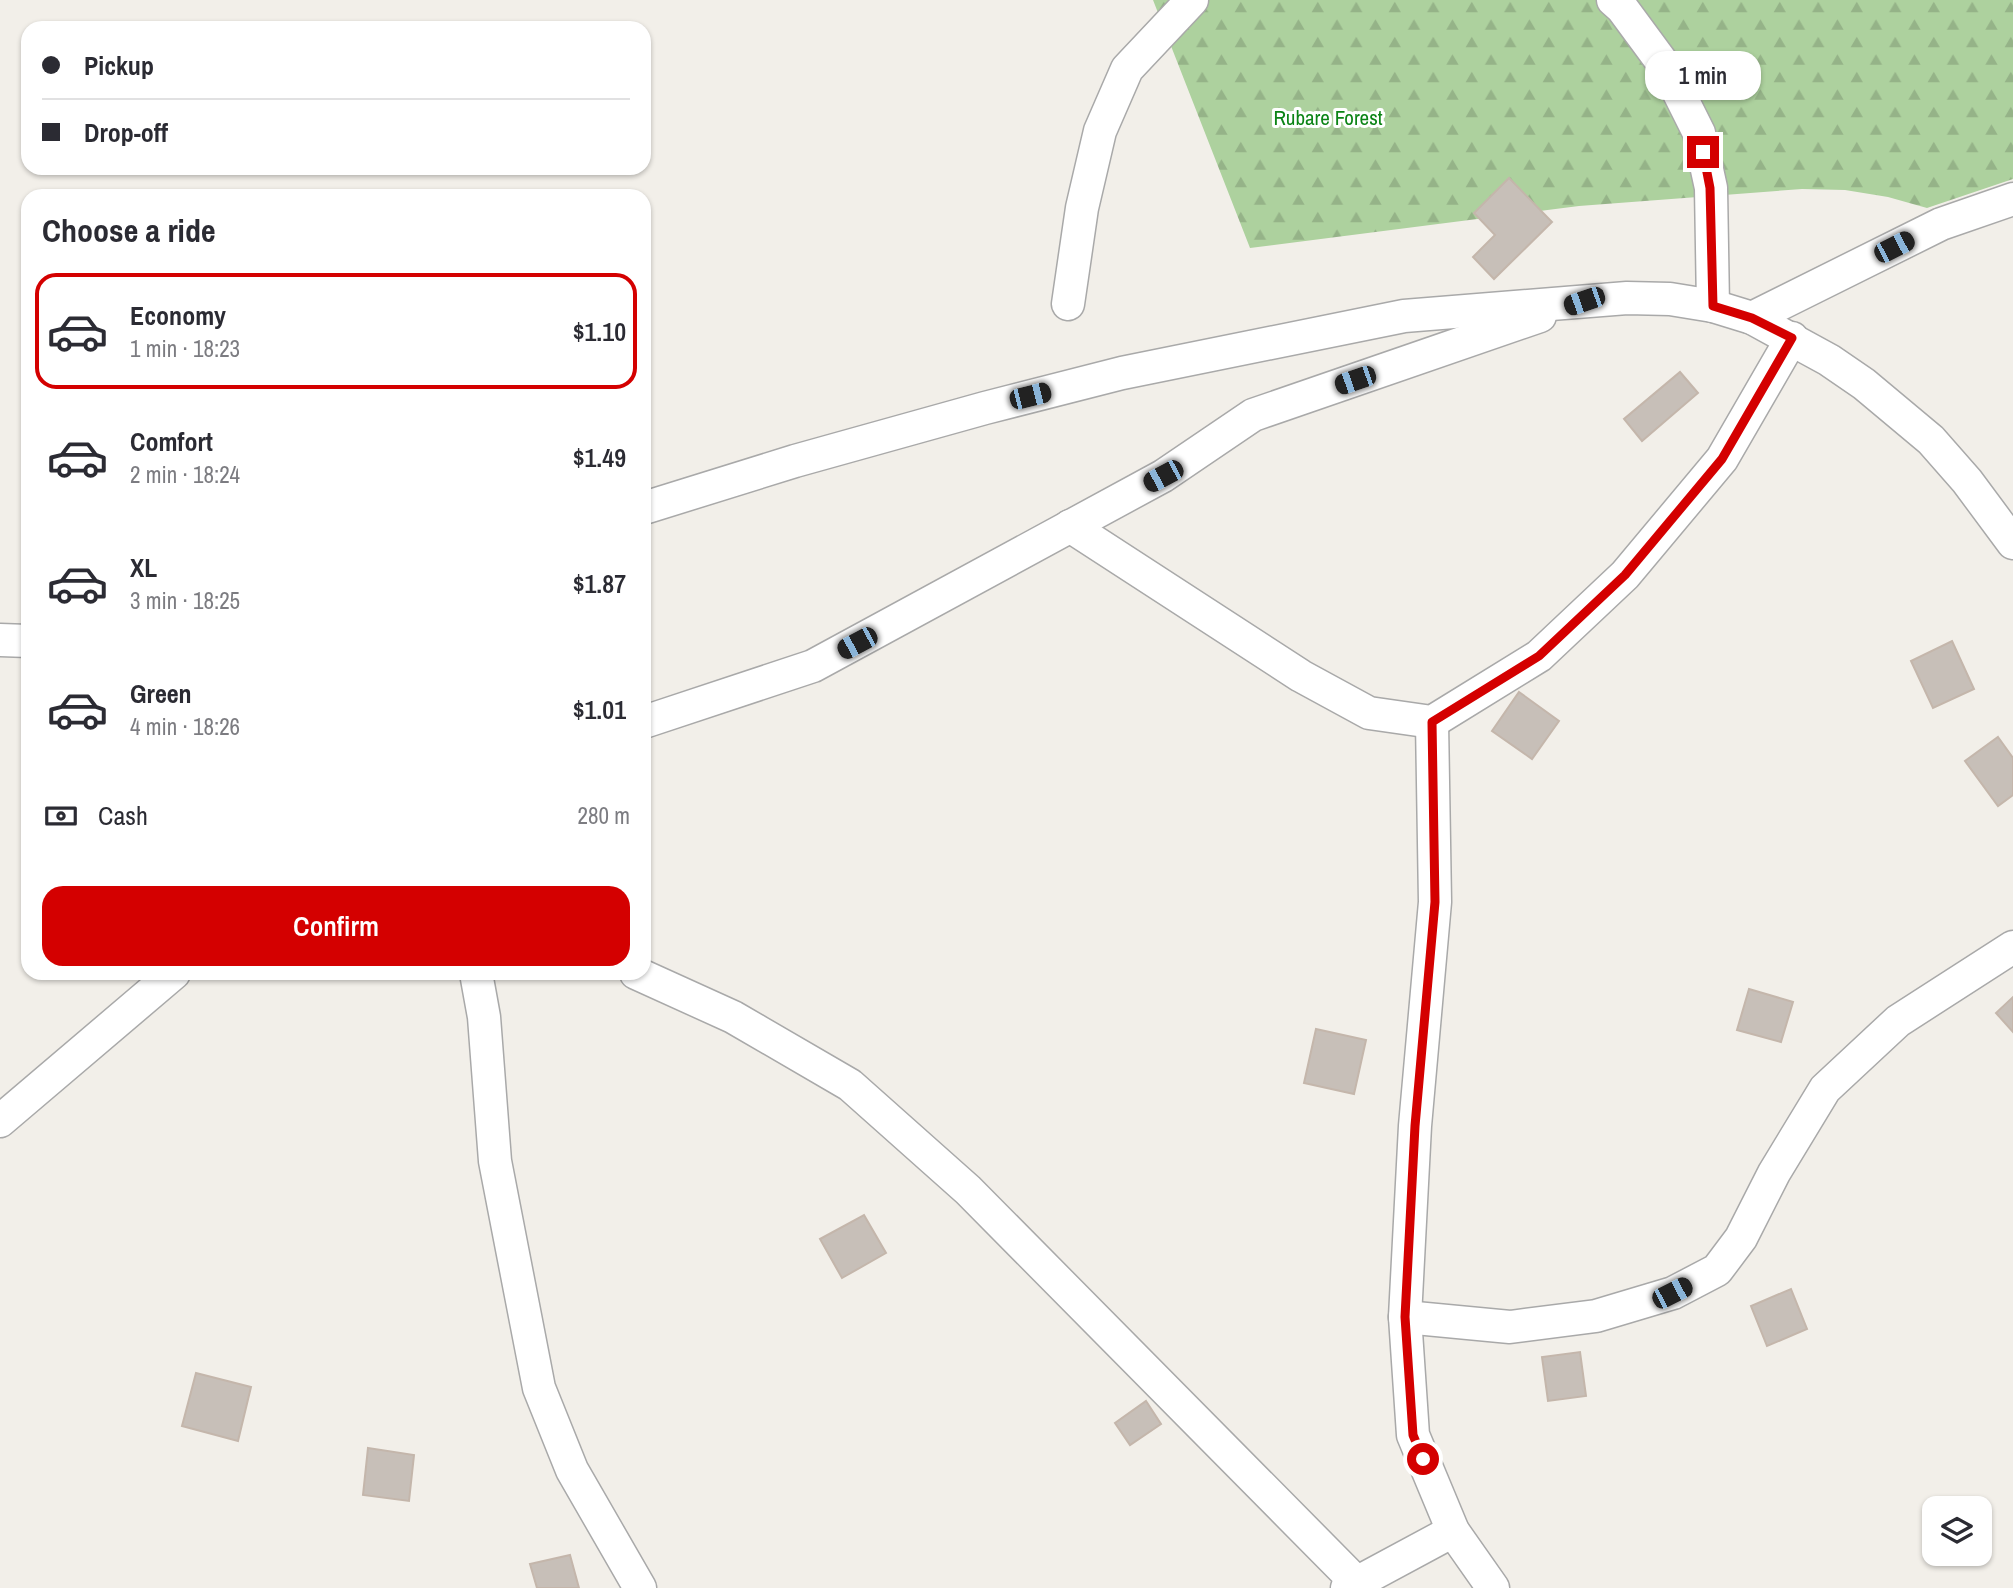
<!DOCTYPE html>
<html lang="en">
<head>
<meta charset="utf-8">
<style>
	:root { --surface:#fff; --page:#f2f2f3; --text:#2b2b33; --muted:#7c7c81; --line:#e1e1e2; --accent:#d40000 }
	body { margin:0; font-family:"Archivo Narrow",sans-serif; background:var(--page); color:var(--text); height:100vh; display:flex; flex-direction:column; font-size:26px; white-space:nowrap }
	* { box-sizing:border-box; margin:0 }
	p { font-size:23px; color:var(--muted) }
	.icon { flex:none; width:38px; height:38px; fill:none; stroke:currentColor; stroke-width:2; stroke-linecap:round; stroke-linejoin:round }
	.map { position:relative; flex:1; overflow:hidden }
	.side { position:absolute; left:21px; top:189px; width:630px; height:791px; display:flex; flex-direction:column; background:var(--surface); border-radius:21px; box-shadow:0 2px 5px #0004 }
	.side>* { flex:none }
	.guide { position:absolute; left:21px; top:21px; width:630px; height:154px; border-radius:21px; box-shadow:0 2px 5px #0004; display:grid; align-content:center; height:154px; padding:0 21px; background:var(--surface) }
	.controls { position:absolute; left:1922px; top:1496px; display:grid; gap:14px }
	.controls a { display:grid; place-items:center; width:70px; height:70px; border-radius:14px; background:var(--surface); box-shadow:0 2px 5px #0004; font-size:35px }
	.end { position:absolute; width:32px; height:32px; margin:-16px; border:9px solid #d40000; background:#fff; box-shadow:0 0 0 4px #fff }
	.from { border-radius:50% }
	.bubble { position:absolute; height:49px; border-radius:21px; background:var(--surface); box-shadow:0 2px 5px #0004; font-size:23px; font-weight:600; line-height:49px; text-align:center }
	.car { position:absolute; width:21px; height:42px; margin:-21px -10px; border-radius:9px; box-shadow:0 0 5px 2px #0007; background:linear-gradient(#222 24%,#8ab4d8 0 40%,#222 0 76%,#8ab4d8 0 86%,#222 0) }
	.guide b { display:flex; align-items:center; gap:24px; height:66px; font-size:26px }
	.guide b+b { border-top:2px solid var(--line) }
	.guide i { width:18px; height:18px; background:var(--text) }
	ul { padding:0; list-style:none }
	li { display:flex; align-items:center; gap:21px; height:116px; margin:0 14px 10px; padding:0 7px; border:4px solid transparent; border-radius:21px }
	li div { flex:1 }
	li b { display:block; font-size:26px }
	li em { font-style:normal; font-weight:600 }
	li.on { border-color:var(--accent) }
	li>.icon { width:63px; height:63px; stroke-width:1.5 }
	h2 { padding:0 21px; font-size:32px; line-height:84px }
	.pay { display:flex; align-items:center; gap:18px; height:77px; padding:0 21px; font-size:26px }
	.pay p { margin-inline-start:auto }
	.primary-button { display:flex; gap:14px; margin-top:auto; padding:14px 21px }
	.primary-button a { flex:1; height:80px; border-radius:21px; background:var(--accent); color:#fff; font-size:28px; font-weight:600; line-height:80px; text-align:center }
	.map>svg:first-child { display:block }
	.forest { fill:url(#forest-firs) }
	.building { fill:#c7bfb8; stroke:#c4b6ab; stroke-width:2 }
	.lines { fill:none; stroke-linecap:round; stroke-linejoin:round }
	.minor-casing { stroke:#a9a9a9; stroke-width:35 }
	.minor { stroke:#fff; stroke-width:32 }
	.route { stroke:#d40000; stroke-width:9 }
	.labels { text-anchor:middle; stroke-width:6; stroke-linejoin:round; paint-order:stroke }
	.park-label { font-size:21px; fill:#0c8416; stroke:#fff }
</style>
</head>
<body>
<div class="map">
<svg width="2013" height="1588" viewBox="0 0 2013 1588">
	<defs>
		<pattern id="forest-firs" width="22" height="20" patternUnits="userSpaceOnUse" patternTransform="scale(1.75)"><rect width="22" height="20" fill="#add19e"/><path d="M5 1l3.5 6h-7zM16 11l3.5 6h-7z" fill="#95b388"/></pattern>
	</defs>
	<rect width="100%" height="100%" fill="#f2efe9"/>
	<polygon class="forest" points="1153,0 2013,0 2013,179 1927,208 1888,197 1845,190 1802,189 1579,206 1250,248"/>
	<g class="building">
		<polygon points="1509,178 1552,222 1494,279 1473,257 1495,235 1474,213"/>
		<polygon points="1680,372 1698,393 1642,441 1624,419"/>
		<polygon points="1952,641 1974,689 1933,708 1911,661"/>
		<polygon points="1519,692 1559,721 1532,759 1492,731"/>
		<polygon points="1998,737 2013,758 2013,795 1998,806 1965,761"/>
		<polygon points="1749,989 1793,1002 1781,1042 1737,1030"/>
		<polygon points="2013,997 2013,1032 1996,1013"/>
		<polygon points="1316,1029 1366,1040 1354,1094 1304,1083"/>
		<polygon points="864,1215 886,1253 842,1278 820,1239"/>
		<polygon points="1791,1289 1807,1329 1767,1346 1751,1306"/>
		<polygon points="1580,1352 1586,1396 1548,1401 1542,1357"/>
		<polygon points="196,1373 251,1387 238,1441 182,1426"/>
		<polygon points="1146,1401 1161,1424 1130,1445 1115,1423"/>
		<polygon points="368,1448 414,1455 409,1501 363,1495"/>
		<polygon points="570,1555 579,1588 537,1588 530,1564"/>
	</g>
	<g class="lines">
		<g class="minor-casing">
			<g id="minor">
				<polyline points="1613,0 1622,8 1667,69 1699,133 1711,188 1713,306"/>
				<polyline points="1068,304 1082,208 1100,131 1127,69 1192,0"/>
				<polyline points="1752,318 1941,224 2013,199"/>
				<polyline points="644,508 795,461 985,408 1122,373 1404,316 1627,298 1670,299 1713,306 1752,318 1829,360 1864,384 1931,440 1967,481 2013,543"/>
				<polyline points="1070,526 1301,676 1369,713 1432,722 1539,656 1625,575 1722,459 1792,338"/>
				<polyline points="0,640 28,641"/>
				<polyline points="644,722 813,666 1163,476 1253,415 1540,316"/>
				<polyline points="1432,722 1435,902 1415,1126 1405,1317 1413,1435 1453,1531 1493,1588"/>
				<polyline points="476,973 484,1017 495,1161 539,1388 572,1470 640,1588"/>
				<polyline points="636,973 733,1017 850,1085 968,1190 1357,1583"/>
				<polyline points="0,1121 174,973"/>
				<polyline points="1405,1317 1510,1327 1596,1316 1673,1293 1717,1270 1741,1238 1774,1173 1825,1089 1898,1021 2013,947"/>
				<polyline points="1347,1588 1453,1531"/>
			</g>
		</g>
		<use href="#minor" class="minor"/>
	</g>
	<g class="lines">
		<polyline class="route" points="1423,1459 1413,1435 1405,1317 1415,1126 1435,902 1432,722 1539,656 1625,575 1722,459 1792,338 1752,318 1713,306 1710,188 1703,152"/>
	</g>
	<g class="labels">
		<g class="park-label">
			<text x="1328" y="125">Rubare Forest</text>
		</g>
	</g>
</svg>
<div class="controls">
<a><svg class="icon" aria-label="layers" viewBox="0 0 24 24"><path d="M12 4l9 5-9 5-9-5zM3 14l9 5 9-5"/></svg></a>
</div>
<i class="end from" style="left:1423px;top:1459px"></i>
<i class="end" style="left:1703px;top:152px"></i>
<div class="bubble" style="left:1645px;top:51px;width:116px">1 min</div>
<i class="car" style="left:1894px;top:247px;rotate:63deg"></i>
<i class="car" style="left:1584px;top:301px;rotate:251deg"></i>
<i class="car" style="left:1355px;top:380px;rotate:251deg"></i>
<i class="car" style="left:1030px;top:396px;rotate:76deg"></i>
<i class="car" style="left:1163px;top:476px;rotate:242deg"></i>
<i class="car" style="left:857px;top:643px;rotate:242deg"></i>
<i class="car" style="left:1672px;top:1293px;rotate:63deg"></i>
<div class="guide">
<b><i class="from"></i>Pickup</b>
<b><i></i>Drop-off</b>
</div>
<section class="side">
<h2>Choose a ride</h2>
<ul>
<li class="on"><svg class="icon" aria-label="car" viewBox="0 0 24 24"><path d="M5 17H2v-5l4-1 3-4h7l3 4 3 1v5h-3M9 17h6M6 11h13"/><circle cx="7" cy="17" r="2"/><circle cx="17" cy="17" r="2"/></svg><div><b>Economy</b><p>1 min · 18:23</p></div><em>$1.10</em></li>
<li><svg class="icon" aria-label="car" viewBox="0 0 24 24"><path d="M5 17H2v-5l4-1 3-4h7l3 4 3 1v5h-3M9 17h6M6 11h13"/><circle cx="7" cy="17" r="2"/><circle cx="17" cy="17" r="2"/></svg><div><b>Comfort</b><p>2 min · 18:24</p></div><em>$1.49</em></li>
<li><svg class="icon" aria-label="car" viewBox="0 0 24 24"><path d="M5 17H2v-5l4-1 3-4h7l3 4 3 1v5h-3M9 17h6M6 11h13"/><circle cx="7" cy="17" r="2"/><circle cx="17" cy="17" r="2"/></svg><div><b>XL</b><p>3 min · 18:25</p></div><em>$1.87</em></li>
<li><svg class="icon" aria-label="car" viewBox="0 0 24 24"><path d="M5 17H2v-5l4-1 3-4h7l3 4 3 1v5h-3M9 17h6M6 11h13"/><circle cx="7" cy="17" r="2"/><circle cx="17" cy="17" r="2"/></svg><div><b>Green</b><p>4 min · 18:26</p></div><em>$1.01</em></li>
</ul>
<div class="pay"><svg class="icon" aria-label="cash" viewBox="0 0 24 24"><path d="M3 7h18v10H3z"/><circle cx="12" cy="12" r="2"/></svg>Cash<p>280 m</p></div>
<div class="primary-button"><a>Confirm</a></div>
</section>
</div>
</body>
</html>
